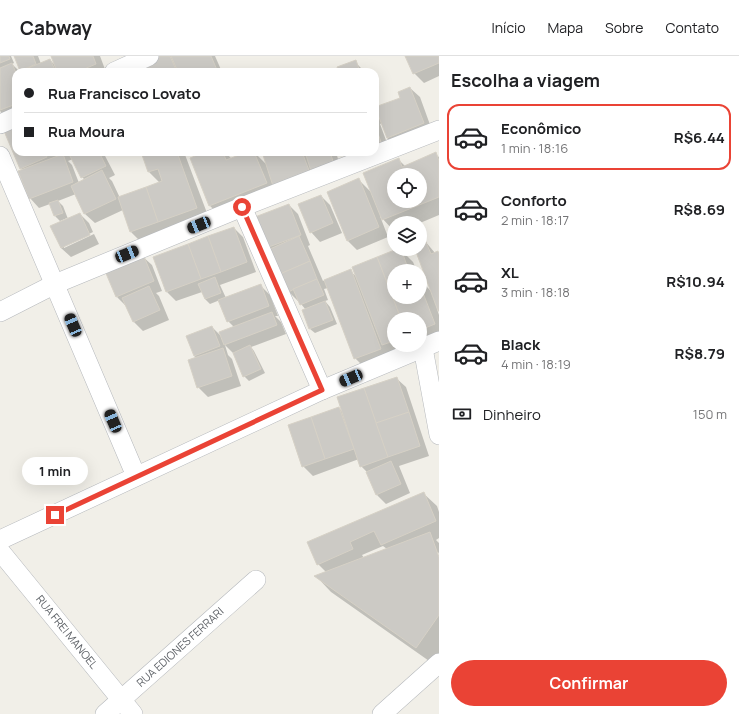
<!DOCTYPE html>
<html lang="pt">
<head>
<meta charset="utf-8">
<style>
	:root { --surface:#fff; --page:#f6f6f6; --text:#202124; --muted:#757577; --line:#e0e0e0; --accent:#ea4335 }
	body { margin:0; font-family:Manrope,sans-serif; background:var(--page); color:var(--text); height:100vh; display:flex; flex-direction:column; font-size:15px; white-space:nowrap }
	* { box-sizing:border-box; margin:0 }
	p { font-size:13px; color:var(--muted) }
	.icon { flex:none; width:22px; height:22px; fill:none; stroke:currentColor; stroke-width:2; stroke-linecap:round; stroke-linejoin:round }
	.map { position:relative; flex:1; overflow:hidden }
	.details { display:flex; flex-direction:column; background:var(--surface); width:300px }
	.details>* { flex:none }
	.hud { position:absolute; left:12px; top:12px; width:367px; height:88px; border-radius:12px; box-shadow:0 4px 16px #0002; display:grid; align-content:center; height:88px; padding:0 12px; background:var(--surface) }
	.tools { position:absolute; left:387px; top:112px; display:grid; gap:8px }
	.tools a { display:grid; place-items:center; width:40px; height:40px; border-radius:50%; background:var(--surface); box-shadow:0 4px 16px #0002; font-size:20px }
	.end { position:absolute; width:18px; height:18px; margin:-9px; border:5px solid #ea4335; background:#fff; box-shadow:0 0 0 2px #fff }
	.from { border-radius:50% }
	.bubble { position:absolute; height:28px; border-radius:14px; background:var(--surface); box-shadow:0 4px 16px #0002; font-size:13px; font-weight:700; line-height:28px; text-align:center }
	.car { position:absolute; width:12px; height:24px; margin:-12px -6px; border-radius:5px; box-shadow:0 0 3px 1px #0007; background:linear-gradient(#222 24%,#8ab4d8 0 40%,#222 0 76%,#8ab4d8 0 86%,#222 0) }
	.hud b { display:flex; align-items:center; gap:14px; height:38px; font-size:15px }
	.hud b+b { border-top:1px solid var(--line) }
	.hud i { width:10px; height:10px; background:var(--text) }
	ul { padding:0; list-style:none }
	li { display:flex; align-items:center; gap:12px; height:66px; margin:0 8px 6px; padding:0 4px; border:2px solid transparent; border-radius:12px }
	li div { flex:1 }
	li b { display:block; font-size:15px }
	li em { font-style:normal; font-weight:700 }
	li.active { border-color:var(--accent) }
	li>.icon { width:36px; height:36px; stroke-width:1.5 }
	h2 { padding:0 12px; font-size:18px; line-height:48px }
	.pay { display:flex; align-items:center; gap:10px; height:44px; padding:0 12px; font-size:15px }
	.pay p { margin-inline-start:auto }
	.primary-button { display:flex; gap:8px; margin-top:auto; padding:8px 12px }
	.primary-button a { flex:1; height:46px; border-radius:24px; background:var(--accent); color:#fff; font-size:16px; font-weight:700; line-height:46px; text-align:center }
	header { display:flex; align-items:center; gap:24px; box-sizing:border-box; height:56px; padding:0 20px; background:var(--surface); border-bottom:1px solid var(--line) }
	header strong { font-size:19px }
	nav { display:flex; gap:22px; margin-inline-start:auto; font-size:14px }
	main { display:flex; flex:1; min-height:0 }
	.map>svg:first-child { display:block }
	.shadow { fill:#0003; fill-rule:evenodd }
	.building { fill:#cccac5; stroke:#d6d1c6; fill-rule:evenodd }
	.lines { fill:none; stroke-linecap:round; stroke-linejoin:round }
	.minor-casing { stroke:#b5b8bc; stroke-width:20 }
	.minor { stroke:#fff; stroke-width:19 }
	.route { stroke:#ea4335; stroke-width:5 }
	.labels { text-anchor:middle; stroke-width:3; stroke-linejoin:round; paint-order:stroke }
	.street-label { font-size:11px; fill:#5f6368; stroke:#fff }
</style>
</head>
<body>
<header>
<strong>Cabway</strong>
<nav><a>Início</a><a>Mapa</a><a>Sobre</a><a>Contato</a></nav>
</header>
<main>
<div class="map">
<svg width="439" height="658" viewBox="0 0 439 658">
	<rect width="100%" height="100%" fill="#f1efe8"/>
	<g class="shadow">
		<polygon points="0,0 11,0 14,7 12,8 20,16 16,16 16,61 9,64 0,55"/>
		<polygon points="16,0 38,0 41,8 50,4 56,10 52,0 100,0 106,16 22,16"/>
		<polygon points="160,0 215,0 222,16 121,16"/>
		<polygon points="406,0 439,0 439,20 424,27 414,17"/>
		<polygon points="355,6 365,16 340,16"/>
		<polygon points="410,32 420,41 433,77 397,91 387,82 382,67 380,68 390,95 354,108 343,96 375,96 375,55 378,58 401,42"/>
		<path d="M 16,96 L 103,96 L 115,119 L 109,122 L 112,125 L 120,142 L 160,127 L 149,116 L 142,96 L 184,96 L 210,165 L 140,185 L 131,176 L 123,154 L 95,167 L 85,158 L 76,138 L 58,145 L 63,150 L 68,163 L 80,158 L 89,167 L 93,176 L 64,190 L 64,192 L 94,178 L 99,188 L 71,201 L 61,192 L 52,171 L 68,163 L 67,162 L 60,165 L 55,160 L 50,148 L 39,152 L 30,142 L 23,114 L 21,112 ZM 73,103 L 82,121 L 85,124 L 79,127 L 72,109 L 68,105 Z"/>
		<polygon points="208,96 225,96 232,103 249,96 254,96 267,109 263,96 336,96 342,117 224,163 210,150 191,102"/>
		<path d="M 435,98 L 439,101 L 439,159 L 420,167 L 394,167 L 394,175 L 380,160 L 388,181 L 357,194 L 347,184 L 359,124 L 372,137 L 399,104 L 405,110 ZM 394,119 L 420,119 L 420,145 L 394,145 Z"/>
		<polygon points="321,140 330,149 342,177 320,186 311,176"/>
		<path d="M 289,149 L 298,158 L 310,189 L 308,190 L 323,225 L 350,215 L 357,221 L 400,193 L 413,206 L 417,215 L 394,215 L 394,241 L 420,241 L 420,224 L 431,235 L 416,193 L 420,193 L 420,187 L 425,185 L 435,197 L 439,196 L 439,255 L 437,253 L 439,259 L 439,285 L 369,316 L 355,302 L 328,232 L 324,233 L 328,244 L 325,245 L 330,251 L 337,268 L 315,277 L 310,273 L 303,255 L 306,254 L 301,248 L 299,244 L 298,245 L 288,235 L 267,192 ZM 394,263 L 420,263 L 420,289 L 394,289 Z"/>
		<polygon points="234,172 243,181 256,216 220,229 226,242 261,230 270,239 278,260 275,260 281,266 286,278 251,291 254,295 265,317 249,325 244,320 234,298 225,289 228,299 232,303 241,330 208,341 198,331 197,302 194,300 212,271 222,281 234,271 228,265 220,244 210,248 205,243 202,236 176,245 167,236 154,202"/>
		<polygon points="142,200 152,209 162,235 156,237 159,240 169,264 143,275 133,265 126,250 117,241"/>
		<polygon points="396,322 406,331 429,400 399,410 410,437 386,448 377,439 368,417 361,410 359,403 313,420 303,410 339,352 343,356"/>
		<path d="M 423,437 L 437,450 L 439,456 L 439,482 L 436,484 L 439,487 L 439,498 L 438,496 L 436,496 L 439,504 L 439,598 L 432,607 L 331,536 L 316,520 L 326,516 L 318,508 L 309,487 ZM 383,490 L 387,493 L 364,502 L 362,499 Z"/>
	</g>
	<g class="building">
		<polygon points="0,0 9,0 10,3 0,7"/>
		<polygon points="14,0 33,0 36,8 20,15"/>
		<polygon points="51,0 93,0 96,8 77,16 57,16"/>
		<polygon points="158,0 170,0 177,16 139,16 136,9"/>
		<polygon points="171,0 211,0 217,14 211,16 178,16"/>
		<polygon points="405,0 439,0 439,7 413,18"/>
		<polygon points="50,3 56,16 21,16 21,15"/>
		<polygon points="356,4 360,16 338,16 339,16 337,11"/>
		<polygon points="12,7 16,17 16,48 0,54 0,12"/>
		<polygon points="410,31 424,67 387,82 375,51 400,42 398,36"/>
		<polygon points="375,69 381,86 375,88"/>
		<polygon points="16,70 16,96 45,96 47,101 20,113 4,75"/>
		<polygon points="68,96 99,96 106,110 81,122"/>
		<polygon points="141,96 177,96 197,152 158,166 146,131 162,125 158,113 148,116"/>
		<polygon points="205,96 223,96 226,104 247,96 254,96 267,127 209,150 190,102"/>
		<polygon points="262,96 302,96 310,117 273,130"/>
		<polygon points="305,96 330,96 334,108 311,115"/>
		<path d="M 436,96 L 439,105 L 439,141 L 382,164 L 363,117 L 399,102 L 402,111 ZM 394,119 L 420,119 L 420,145 L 394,145 Z"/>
		<polygon points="63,98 73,126 29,143 18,115"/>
		<polygon points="102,114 116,143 84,158 71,130"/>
		<polygon points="359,122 379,171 347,185 327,136"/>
		<polygon points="146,131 158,166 130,176 118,141"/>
		<polygon points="321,139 333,167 310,177 298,148"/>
		<polygon points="58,144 63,157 54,160 49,147"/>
		<polygon points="289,148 301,179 266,192 255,161"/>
		<polygon points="80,157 90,179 61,192 50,170"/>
		<polygon points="234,171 247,206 221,216 208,180"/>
		<polygon points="208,180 221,216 201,223 188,188"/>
		<polygon points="299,180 310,205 280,218 270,193"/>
		<polygon points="425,184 431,198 438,195 439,199 439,255 438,255 415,193 420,193 420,186"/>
		<polygon points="188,188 201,223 166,236 153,201"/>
		<polygon points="397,193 401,193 409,215 394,215 394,241 420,241 420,229 435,268 420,274 420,263 401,263 377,201"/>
		<polygon points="143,198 154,225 116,241 105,215"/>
		<polygon points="377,201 401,263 394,263 394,285 382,289 352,211"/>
		<polygon points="310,205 317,223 288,236 280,218"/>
		<polygon points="351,213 381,293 354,303 324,224"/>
		<polygon points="215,221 221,237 205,243 198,228"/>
		<polygon points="317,223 324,239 300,249 293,233"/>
		<polygon points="261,228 269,250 227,266 218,244"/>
		<polygon points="149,230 160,254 133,266 122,242"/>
		<polygon points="325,245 333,264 309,273 302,254"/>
		<polygon points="272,256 277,269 224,289 219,276"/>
		<polygon points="212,270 220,290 194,300 186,280"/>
		<polygon points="250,289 261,313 243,321 233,297"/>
		<polygon points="223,292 232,320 197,332 188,304"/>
		<polygon points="397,321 409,356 376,367 364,332"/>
		<polygon points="364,332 388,401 360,411 337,341"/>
		<polygon points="339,351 354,393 325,403 311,361"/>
		<polygon points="409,356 420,390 388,401 376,367"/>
		<polygon points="311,361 325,403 302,411 288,369"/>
		<polygon points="391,405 401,428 376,439 366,416"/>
		<polygon points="424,436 436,465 381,489 374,475 350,486 353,493 317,509 307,486"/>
		<polygon points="430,476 439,501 439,559 416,592 314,520"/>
	</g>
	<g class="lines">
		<g class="minor-casing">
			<g id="minor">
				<polyline points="114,16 149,0"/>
				<polyline points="0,68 16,61"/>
				<polyline points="0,100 136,420"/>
				<polyline points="242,151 322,334"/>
				<polyline points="0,256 55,228 242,151 439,74"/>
				<polyline points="423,292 439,379"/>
				<polyline points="0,484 322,334 439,285"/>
				<polyline points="0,495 133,658"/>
				<polyline points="105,658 256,524"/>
				<polyline points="382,658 439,607"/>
			</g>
		</g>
		<use href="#minor" class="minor"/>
	</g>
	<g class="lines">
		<polyline class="route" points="55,459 322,334 242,151"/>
	</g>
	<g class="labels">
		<g class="street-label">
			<text transform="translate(67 576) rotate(51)" y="4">RUA FREI MANOEL</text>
			<text transform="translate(180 591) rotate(-42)" y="4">RUA EDIONES FERRARI</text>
		</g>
	</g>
</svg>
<div class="tools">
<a><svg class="icon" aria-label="locate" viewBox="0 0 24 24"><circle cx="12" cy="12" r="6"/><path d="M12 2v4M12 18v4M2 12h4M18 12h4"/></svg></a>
<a><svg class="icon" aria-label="layers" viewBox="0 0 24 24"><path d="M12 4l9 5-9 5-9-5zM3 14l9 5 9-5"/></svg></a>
<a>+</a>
<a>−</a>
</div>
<i class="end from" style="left:242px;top:151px"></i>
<i class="end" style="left:55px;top:459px"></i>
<div class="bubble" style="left:22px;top:401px;width:66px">1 min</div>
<i class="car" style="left:199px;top:169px;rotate:248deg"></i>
<i class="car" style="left:127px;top:198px;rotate:68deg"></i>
<i class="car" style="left:73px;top:269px;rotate:337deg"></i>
<i class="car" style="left:351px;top:322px;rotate:247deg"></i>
<i class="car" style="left:113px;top:365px;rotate:337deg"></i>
<div class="hud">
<b><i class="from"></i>Rua Francisco Lovato</b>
<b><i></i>Rua Moura</b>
</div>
</div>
<section class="details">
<h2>Escolha a viagem</h2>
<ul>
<li class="active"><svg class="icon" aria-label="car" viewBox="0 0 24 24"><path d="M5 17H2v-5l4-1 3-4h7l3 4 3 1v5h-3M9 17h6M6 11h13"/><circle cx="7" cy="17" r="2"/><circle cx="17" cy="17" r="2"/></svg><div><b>Econômico</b><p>1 min · 18:16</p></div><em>R$6.44</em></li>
<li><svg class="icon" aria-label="car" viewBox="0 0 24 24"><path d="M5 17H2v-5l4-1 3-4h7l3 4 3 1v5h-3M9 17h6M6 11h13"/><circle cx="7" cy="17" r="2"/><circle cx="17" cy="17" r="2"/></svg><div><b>Conforto</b><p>2 min · 18:17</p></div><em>R$8.69</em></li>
<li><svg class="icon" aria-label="car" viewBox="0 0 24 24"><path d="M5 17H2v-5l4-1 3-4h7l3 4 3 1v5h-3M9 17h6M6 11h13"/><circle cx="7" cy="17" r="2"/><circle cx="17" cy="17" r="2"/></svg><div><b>XL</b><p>3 min · 18:18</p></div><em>R$10.94</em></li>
<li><svg class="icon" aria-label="car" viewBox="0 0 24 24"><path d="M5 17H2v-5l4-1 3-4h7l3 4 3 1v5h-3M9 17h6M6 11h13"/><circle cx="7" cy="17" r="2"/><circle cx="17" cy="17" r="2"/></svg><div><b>Black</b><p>4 min · 18:19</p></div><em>R$8.79</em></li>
</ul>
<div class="pay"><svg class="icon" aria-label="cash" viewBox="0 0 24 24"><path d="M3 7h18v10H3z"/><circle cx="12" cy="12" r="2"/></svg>Dinheiro<p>150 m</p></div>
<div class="primary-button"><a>Confirmar</a></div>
</section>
</main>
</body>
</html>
